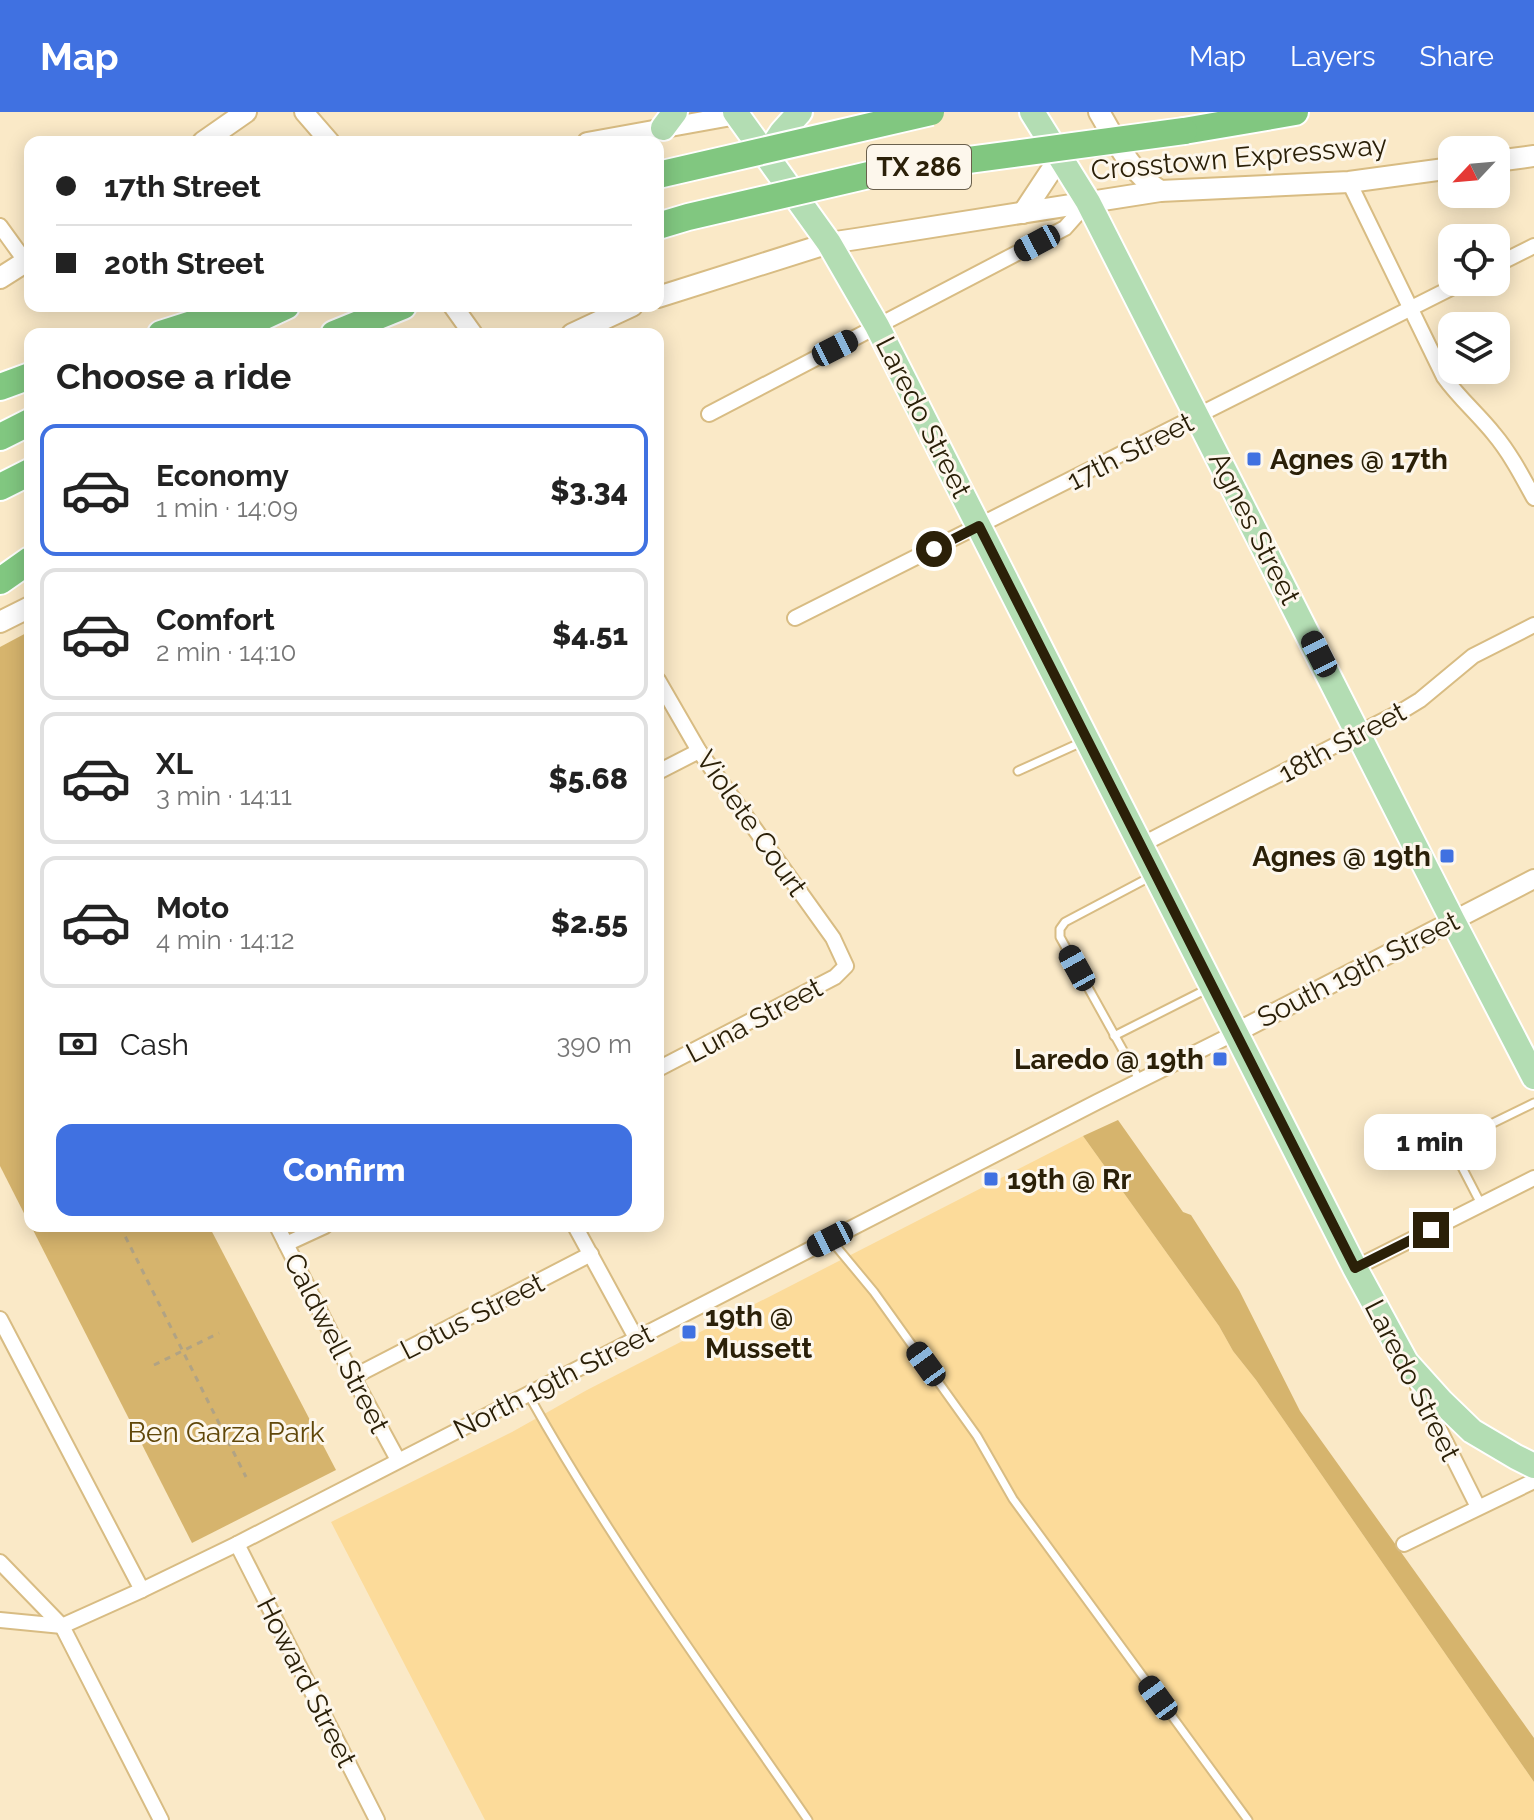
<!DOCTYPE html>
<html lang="en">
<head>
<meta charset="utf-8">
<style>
	:root { --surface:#fff; --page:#f2f2f2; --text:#222; --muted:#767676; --line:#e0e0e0; --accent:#4071e1 }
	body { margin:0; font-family:Raleway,sans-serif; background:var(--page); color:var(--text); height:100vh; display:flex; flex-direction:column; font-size:30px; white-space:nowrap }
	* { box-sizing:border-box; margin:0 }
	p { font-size:26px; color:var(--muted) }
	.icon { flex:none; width:44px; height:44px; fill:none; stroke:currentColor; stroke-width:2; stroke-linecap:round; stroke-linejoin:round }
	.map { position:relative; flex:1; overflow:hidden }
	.drawer { position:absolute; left:24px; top:216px; width:640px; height:904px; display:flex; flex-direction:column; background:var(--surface); border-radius:16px; box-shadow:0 4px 20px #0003 }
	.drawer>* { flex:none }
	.top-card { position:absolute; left:24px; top:24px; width:640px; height:176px; border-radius:16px; box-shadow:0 4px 20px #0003; display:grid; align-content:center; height:176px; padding:0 32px; background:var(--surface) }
	.needle { width:52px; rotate:244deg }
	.buttons { position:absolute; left:1438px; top:24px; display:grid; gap:16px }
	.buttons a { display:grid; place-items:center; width:72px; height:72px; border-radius:16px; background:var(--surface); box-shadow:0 4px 20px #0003; font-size:40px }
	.end { position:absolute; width:36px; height:36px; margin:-18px; border:10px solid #2b2008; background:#fff; box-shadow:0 0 0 4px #fff }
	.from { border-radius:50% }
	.bubble { position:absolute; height:56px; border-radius:16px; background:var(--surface); box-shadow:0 4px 20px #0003; font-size:26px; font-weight:800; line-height:56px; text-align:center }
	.car { position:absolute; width:24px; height:48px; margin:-24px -12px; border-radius:10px; box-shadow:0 0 6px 2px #0007; background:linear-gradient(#222 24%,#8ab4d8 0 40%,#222 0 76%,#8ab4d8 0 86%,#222 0) }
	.top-card b { display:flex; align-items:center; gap:28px; height:76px; font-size:30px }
	.top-card b+b { border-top:2px solid var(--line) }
	.top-card i { width:20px; height:20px; background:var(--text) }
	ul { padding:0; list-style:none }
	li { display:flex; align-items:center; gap:24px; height:132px; margin:0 16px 12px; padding:0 16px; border:4px solid var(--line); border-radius:16px }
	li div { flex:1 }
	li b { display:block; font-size:30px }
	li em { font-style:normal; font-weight:800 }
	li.current { border-color:var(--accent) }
	li>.icon { width:72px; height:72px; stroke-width:1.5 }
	h2 { padding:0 32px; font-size:36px; line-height:96px }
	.pay { display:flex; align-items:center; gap:20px; height:88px; padding:0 32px; font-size:30px }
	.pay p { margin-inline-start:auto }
	.cta { display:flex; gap:16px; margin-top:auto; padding:16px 32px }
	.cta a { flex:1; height:92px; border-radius:16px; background:var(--accent); color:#fff; font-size:32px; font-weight:800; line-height:92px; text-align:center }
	header { display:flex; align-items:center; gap:48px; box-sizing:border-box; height:112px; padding:0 40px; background:var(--accent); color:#fff }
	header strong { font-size:38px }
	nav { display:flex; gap:44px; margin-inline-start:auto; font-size:28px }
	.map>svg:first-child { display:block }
	.built { fill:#fcdb9a }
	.green { fill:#d6b46d }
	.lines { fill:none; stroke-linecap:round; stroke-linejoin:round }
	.service-casing { stroke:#d8bc83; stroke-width:11 }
	.minor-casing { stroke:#d8bc83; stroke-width:18 }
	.tertiary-casing { stroke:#d8bc83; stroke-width:22 }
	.secondary-casing { stroke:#d8bc83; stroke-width:24 }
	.primary-casing { stroke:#fff; stroke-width:28 }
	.motorway-casing { stroke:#fff; stroke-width:30 }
	.path { stroke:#b1a384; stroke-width:3; stroke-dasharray:6 6; stroke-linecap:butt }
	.service { stroke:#fff; stroke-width:7 }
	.minor { stroke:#fff; stroke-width:14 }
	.tertiary { stroke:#fff; stroke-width:18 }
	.secondary { stroke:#fff; stroke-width:20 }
	.primary { stroke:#b3ddb3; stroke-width:24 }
	.motorway { stroke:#81c780; stroke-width:26 }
	.motorway-bridge-casing { stroke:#fff; stroke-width:30; stroke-linecap:butt }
	.motorway-bridge { stroke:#81c780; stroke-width:26 }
	.route { stroke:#2b2008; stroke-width:10 }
	.poi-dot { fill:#4071e1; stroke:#fdf7ec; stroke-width:3 }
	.labels { text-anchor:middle; stroke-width:6; stroke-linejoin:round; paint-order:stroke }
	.shield { fill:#fdf7ec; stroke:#6a604c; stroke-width:2 }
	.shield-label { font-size:26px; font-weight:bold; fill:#2b2008 }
	.street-label { font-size:28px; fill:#2b2008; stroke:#fdf7ec }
	.poi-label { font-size:28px; font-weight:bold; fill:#2b2008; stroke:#fdf7ec; text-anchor:start }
	.park-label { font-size:28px; fill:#604709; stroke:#fdf7ec }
</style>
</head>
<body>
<header>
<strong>Map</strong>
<nav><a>Map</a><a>Layers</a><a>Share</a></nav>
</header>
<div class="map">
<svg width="1534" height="1708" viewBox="0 0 1534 1708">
	<rect width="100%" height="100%" fill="#fae9c7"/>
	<polygon class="built" points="1083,1024 1219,1214 1233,1239 1256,1268 1534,1670 1534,1708 485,1708 331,1410 512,1320 587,1278"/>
	<g class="green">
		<polygon points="30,519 30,1113 0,1054 0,535"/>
		<polygon points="1118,1008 1183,1100 1191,1103 1239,1178 1300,1299 1534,1626 1534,1670 1256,1268 1233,1239 1219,1214 1083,1024"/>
		<polygon points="31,1114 209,1114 336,1358 192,1431"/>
	</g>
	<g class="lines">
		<g class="service-casing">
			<g id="service">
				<polyline points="1018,659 1082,630"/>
				<polyline points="1114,924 1209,876"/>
				<polyline points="1140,969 1060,825 1060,817 1065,810 1150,765"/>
				<polyline points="1481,1092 1450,1032 1534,991"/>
				<polyline points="830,1127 874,1180 977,1324 1013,1387 1248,1708"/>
				<path d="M 528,1282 C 611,1431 712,1568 808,1708"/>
			</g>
		</g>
		<g class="minor-casing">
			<g id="minor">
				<path d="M 1349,70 L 1444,265 C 1459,286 1478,302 1494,322 C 1510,341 1522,364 1534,386"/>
				<polyline points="0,114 26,150"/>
				<polyline points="1496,153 1534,134"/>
				<polyline points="709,302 1065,116 1088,90"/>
				<polyline points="795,506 1463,170"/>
				<polyline points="658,568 699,639 833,826 846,854 835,865 658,957"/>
				<polyline points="658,660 699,639"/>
				<polyline points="1141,733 1402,599 1420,588 1473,544 1534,513"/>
				<polyline points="277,1114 353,1265 398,1348"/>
				<polyline points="575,1114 636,1226"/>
				<polyline points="286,1132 325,1114"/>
				<polyline points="1355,1156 1534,1066"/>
				<polyline points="0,1207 142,1478"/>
				<polyline points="353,1265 591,1142"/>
				<polyline points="1418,1275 1478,1395"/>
				<polyline points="237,1432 377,1708"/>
				<polyline points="1404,1432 1534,1369"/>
				<polyline points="0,1450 62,1514 161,1708"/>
				<polyline points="0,1508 62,1514 142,1478 237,1432 1097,990 1237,920"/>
			</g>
		</g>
		<g class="tertiary-casing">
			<g id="tertiary">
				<polyline points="304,0 330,30"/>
				<polyline points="587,30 737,3"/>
				<polyline points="453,194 473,222"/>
				<polyline points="1237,920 1534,767"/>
			</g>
		</g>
		<g class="secondary-casing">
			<g id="secondary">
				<path d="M 1099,0 C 1117,30 1129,59 1160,79"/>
				<polyline points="203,30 246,0"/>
				<polyline points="1496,49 1534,44"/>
				<polyline points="1023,101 1060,45"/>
				<polyline points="0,166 30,147"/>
				<polyline points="658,185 829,131 856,127 1160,79 1349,70 1452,56"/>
				<polyline points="572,222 632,194"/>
				<polyline points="0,510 30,495"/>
			</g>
		</g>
		<g class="primary-casing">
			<g id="primary">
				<polyline points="735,0 829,131 877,214 1355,1156 1406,1250 1442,1290 1472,1319 1516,1345 1534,1354"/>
				<polyline points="1032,0 1088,90 1453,809 1534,965"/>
				<polyline points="663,16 675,0"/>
				<polyline points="766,44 782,20 800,0"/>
			</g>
		</g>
		<g class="motorway-casing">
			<g id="motorway">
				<polyline points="1184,19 1295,0"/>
				<polyline points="161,222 249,194"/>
				<polyline points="226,222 286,194"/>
				<polyline points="334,222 403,194"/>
				<polyline points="0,275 30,264"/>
				<polyline points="0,325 30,310"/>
				<polyline points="0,375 30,360"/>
				<polyline points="0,469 30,448"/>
			</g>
		</g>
		<g class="path">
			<polyline points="120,1114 246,1365"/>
			<polyline points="154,1253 219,1221"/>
		</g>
		<use href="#service" class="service"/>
		<use href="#minor" class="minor"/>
		<use href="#tertiary" class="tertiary"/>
		<use href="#secondary" class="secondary"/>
		<use href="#primary" class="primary"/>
		<use href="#motorway" class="motorway"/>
		<g class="motorway-bridge-casing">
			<g id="motorway-bridge">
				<polyline points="658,63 931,0"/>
				<polyline points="658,114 688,105 886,59 1184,19"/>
			</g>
		</g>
		<use href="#motorway-bridge" class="motorway-bridge"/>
	</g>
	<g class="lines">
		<polyline class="route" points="934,437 979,414 1355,1156 1431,1118"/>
	</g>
	<g class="poi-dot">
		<rect x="1246" y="339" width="16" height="16" rx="4"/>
		<rect x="1439" y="736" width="16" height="16" rx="4"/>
		<rect x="1212" y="939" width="16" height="16" rx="4"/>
		<rect x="983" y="1059" width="16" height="16" rx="4"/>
		<rect x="681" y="1212" width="16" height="16" rx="4"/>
	</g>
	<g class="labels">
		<rect class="shield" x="867" y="33" width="104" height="44" rx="6"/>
		<g class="shield-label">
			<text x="919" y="64">TX 286</text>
		</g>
		<g class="street-label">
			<text transform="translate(1239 45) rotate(-5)" y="10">Crosstown Expressway</text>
			<text transform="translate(924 305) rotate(63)" y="10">Laredo Street</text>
			<text transform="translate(1130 339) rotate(-27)" y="10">17th Street</text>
			<text transform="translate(1255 416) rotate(63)" y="10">Agnes Street</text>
			<text transform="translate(1342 630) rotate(-28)" y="10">18th Street</text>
			<text transform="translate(752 711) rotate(55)" y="10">Violete Court</text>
			<text transform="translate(1358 857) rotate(-27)" y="10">South 19th Street</text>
			<text transform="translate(754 908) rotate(-28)" y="10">Luna Street</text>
			<text transform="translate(472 1204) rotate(-27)" y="10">Lotus Street</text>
			<text transform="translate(337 1231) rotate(63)" y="10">Caldwell Street</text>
			<text transform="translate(1413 1268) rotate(63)" y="10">Laredo Street</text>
			<text transform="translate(553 1269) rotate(-27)" y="10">North 19th Street</text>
			<text transform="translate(307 1570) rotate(63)" y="10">Howard Street</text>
		</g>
		<g class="poi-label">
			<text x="1270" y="357">Agnes @ 17th</text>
			<text x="1431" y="754" text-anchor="end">Agnes @ 19th</text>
			<text x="1204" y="957" text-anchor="end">Laredo @ 19th</text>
			<text x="1007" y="1077">19th @ Rr</text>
			<text x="705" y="1214">19th @<tspan x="705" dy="32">Mussett</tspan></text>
		</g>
		<g class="park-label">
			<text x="226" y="1330">Ben Garza Park</text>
		</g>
	</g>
</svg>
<div class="buttons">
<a><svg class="needle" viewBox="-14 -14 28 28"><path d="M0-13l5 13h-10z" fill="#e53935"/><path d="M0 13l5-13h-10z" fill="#767676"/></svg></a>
<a><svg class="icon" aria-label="locate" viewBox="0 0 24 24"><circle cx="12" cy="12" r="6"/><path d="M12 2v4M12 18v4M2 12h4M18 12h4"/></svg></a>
<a><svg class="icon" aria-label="layers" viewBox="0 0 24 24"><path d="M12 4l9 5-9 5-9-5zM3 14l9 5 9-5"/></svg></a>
</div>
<i class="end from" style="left:934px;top:437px"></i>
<i class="end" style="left:1431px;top:1118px"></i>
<div class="bubble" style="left:1364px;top:1002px;width:132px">1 min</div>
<i class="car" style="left:1037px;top:131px;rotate:242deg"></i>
<i class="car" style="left:835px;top:236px;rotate:63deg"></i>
<i class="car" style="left:1319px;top:542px;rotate:333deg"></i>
<i class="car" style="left:1077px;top:856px;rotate:331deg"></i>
<i class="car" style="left:830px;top:1127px;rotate:243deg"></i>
<i class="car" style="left:926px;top:1252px;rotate:324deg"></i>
<i class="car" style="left:1158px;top:1586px;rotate:324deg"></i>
<div class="top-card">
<b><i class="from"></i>17th Street</b>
<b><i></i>20th Street</b>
</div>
<section class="drawer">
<h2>Choose a ride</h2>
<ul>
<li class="current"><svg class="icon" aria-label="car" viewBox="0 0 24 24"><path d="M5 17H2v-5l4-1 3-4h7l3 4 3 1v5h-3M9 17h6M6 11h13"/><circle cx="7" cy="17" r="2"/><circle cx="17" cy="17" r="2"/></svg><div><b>Economy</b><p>1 min · 14:09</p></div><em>$3.34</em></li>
<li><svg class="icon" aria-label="car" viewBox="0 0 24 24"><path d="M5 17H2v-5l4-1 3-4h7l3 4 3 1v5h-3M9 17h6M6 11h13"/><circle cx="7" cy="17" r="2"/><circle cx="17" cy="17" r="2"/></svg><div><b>Comfort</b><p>2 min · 14:10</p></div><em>$4.51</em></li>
<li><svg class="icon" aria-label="car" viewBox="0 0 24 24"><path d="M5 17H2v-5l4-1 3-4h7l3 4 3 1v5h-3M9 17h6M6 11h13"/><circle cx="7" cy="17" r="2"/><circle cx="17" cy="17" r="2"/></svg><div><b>XL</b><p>3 min · 14:11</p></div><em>$5.68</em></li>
<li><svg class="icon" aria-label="car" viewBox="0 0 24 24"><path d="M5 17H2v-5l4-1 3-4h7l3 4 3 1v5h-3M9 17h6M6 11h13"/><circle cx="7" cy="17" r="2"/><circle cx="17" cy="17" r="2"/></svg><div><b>Moto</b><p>4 min · 14:12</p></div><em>$2.55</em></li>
</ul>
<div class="pay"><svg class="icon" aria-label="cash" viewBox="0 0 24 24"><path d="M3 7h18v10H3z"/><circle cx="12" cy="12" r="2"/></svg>Cash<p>390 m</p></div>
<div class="cta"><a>Confirm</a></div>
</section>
</div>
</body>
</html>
